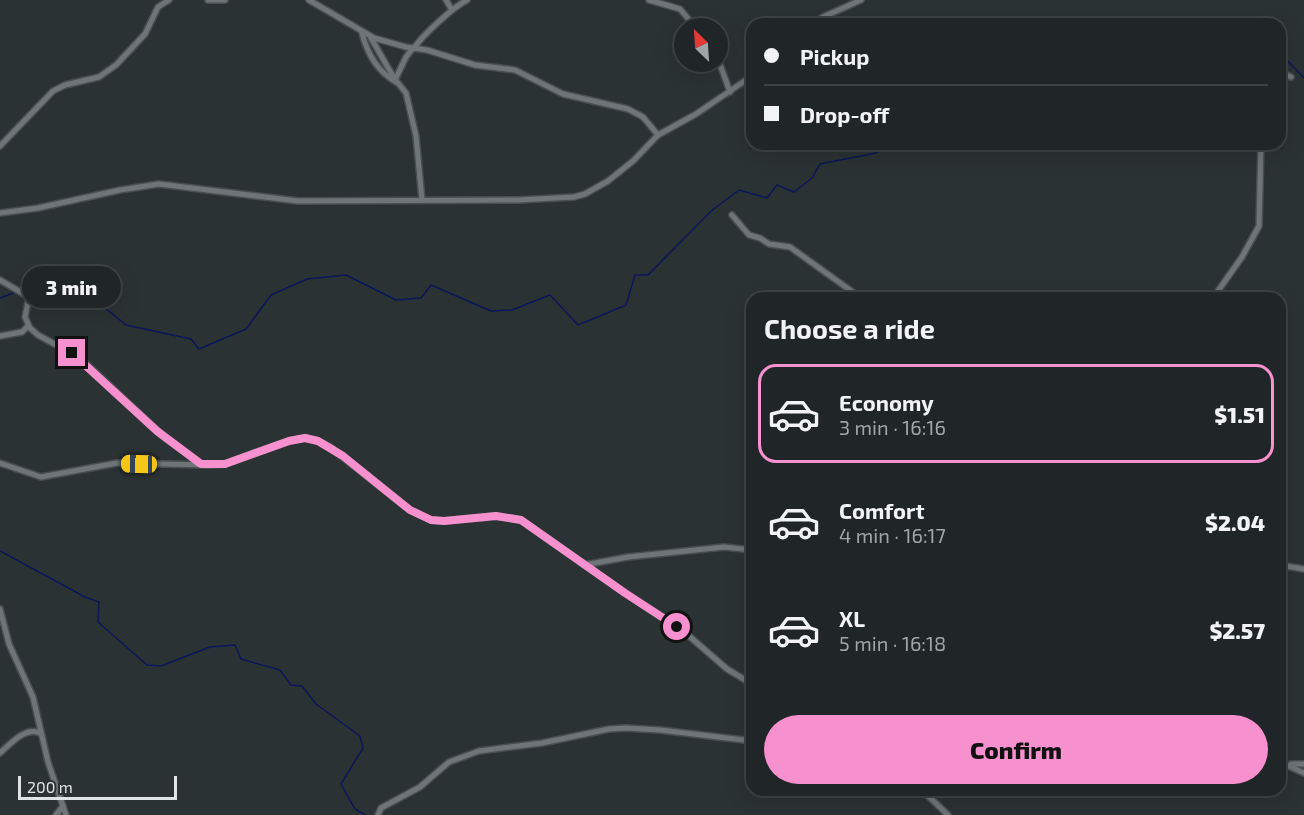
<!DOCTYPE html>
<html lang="en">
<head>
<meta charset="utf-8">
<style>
	:root { --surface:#202627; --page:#2d3233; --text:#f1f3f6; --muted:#a2a5a7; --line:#3d4344; --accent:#f790ce }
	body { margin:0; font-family:"Exo 2",sans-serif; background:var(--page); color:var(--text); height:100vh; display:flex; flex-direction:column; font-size:22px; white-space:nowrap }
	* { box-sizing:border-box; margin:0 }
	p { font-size:20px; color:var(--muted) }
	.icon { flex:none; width:33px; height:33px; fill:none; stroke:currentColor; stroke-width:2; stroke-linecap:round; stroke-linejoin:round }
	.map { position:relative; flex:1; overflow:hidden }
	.drawer { position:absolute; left:746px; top:292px; width:540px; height:504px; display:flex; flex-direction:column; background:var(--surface); border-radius:18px; box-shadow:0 6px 24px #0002,0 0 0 2px var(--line) }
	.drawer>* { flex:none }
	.hud { position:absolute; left:746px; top:18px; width:540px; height:132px; border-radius:18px; box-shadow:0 6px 24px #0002,0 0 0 2px var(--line); display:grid; align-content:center; height:132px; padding:0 18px; background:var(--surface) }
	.needle { width:39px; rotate:335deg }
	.fabs { position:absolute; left:674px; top:18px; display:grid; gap:12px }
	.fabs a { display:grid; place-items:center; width:54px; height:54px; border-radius:50%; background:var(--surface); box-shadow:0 6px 24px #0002,0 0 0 2px var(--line); font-size:30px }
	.scale { position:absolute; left:18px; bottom:15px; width:159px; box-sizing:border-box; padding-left:6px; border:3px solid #dfe4e5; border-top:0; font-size:16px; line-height:21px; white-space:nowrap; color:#dfe4e5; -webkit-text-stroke:4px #2b3234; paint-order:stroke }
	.end { position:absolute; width:27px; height:27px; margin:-14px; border:8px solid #f790ce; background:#111; box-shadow:0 0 0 3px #111 }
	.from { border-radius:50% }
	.bubble { position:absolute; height:42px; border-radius:21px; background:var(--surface); box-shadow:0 6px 24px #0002,0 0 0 2px var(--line); font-size:20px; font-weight:800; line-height:42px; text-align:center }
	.car { position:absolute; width:18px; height:36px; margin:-18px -9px; border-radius:8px; box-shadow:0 0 4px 2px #0007; background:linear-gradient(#f5c518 24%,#345 0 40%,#f5c518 0 76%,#345 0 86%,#f5c518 0) }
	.hud b { display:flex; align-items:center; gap:21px; height:57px; font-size:22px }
	.hud b+b { border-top:2px solid var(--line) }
	.hud i { width:15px; height:15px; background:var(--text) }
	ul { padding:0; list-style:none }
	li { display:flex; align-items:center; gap:18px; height:99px; margin:0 12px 9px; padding:0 6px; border:3px solid transparent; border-radius:18px }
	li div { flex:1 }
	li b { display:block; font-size:22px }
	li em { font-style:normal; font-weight:800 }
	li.selected { border-color:var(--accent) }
	li>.icon { width:54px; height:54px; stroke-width:1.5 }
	h2 { padding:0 18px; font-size:27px; line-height:72px }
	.action { display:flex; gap:12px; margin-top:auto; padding:12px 18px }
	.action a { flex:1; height:69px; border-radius:36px; background:var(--accent); color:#111; font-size:24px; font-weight:800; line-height:69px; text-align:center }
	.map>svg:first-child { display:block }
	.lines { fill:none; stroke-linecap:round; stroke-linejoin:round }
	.stream { stroke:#0b165a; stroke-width:1.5 }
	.minor-casing { stroke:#494f50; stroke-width:8 }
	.minor { stroke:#6e7578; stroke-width:5 }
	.route { stroke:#f790ce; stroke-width:8 }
</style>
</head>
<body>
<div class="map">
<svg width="1304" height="815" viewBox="0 0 1304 815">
	<rect width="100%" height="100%" fill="#2b3234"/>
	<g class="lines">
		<g class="stream">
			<polyline points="1280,53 1304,78"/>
			<polyline points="21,290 83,290 126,325 191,339 199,349 246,329 271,295 307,279 346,275 396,300 421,298 431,285 491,311 512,310 550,295 578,325 626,305 635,275 648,275 711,211 739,190 767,198 777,185 794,192 812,178 820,164 876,153 888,144"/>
			<polyline points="0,298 16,292"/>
			<polyline points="0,551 85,597 99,602 98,622 147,665 161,666 210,647 235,645 241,659 280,670 291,685 302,686 316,704 360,736 363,748 341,784 355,809 365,815"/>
		</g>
		<g class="minor-casing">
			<g id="minor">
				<polyline points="208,0 225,0"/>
				<polyline points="309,0 374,38 406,47 427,50 475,65 515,70 563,94 628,109 643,117 658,135"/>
				<polyline points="446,0 452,10"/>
				<polyline points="649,0 680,9 696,28"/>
				<polyline points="812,24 823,17 861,0"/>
				<path d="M 362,33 C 367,53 377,71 396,82"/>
				<polyline points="371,38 394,78 406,93 416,136 422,200"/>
				<path d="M 414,48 C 423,35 452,8 467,0"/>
				<polyline points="717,56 730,92"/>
				<polyline points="1280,72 1291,77"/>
				<polyline points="395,80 406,57 413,48"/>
				<polyline points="0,146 53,91 65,85 99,77 116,65 145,34 158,7 169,0"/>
				<polyline points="0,213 38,208 120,190 159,184 298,201 518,200 574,197 585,194 608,181 633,161 658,135 696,114 752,76"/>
				<polyline points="732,215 749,235 760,238 769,244 790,247 861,298"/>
				<polyline points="0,280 29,297 25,317 30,328 38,335 80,358 164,437 200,463"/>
				<polyline points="1213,298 1242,257 1259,226 1261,144"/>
				<polyline points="0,336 22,332 28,326"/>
				<polyline points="0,463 41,477 117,463 210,465 225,464 289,441 305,438 318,441 330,447 410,510 431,520 444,521 496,516 521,520 625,593 681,629 727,669 752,684"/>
				<polyline points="584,565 628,557 724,547 752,550"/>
				<polyline points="1280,565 1304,569"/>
				<polyline points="0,609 9,644 33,697 48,762 66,815"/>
				<path d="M 0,753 C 10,744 26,726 40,733"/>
				<polyline points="1280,762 1304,773"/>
				<polyline points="1291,764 1304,764"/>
				<polyline points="922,790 948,815"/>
				<polyline points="56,815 63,806"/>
				<polyline points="378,815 381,808 420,787 449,762 479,751 542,743 609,729 626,728 660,730 752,741"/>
			</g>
		</g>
		<use href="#minor" class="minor"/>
	</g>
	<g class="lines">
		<polyline class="route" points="72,353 157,431 201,464 225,464 289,441 305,438 318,441 343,456 410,510 431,520 444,521 496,516 521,520 625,593 677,627"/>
	</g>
</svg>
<div class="fabs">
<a><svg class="needle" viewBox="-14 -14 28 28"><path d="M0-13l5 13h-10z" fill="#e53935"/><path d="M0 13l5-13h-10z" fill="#a2a5a7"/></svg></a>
</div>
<div class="scale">200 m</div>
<i class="end from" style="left:677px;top:627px"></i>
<i class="end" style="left:72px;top:353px"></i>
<div class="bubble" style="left:22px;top:266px;width:99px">3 min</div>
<i class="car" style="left:139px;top:464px;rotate:271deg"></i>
<div class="hud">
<b><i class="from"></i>Pickup</b>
<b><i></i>Drop-off</b>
</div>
<section class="drawer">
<h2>Choose a ride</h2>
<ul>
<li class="selected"><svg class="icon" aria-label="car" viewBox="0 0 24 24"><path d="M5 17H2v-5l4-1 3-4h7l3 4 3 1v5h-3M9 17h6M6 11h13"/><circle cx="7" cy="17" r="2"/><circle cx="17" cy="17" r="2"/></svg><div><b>Economy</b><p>3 min · 16:16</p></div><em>$1.51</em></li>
<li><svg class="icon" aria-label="car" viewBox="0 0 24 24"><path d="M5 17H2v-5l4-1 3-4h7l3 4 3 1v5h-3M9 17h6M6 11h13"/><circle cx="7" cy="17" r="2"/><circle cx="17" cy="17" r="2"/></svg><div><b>Comfort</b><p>4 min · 16:17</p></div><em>$2.04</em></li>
<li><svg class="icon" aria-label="car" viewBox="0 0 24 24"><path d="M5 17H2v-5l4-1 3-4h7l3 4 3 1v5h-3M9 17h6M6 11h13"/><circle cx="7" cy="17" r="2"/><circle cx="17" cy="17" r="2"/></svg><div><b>XL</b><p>5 min · 16:18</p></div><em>$2.57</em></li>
</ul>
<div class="action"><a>Confirm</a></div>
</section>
</div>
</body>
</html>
